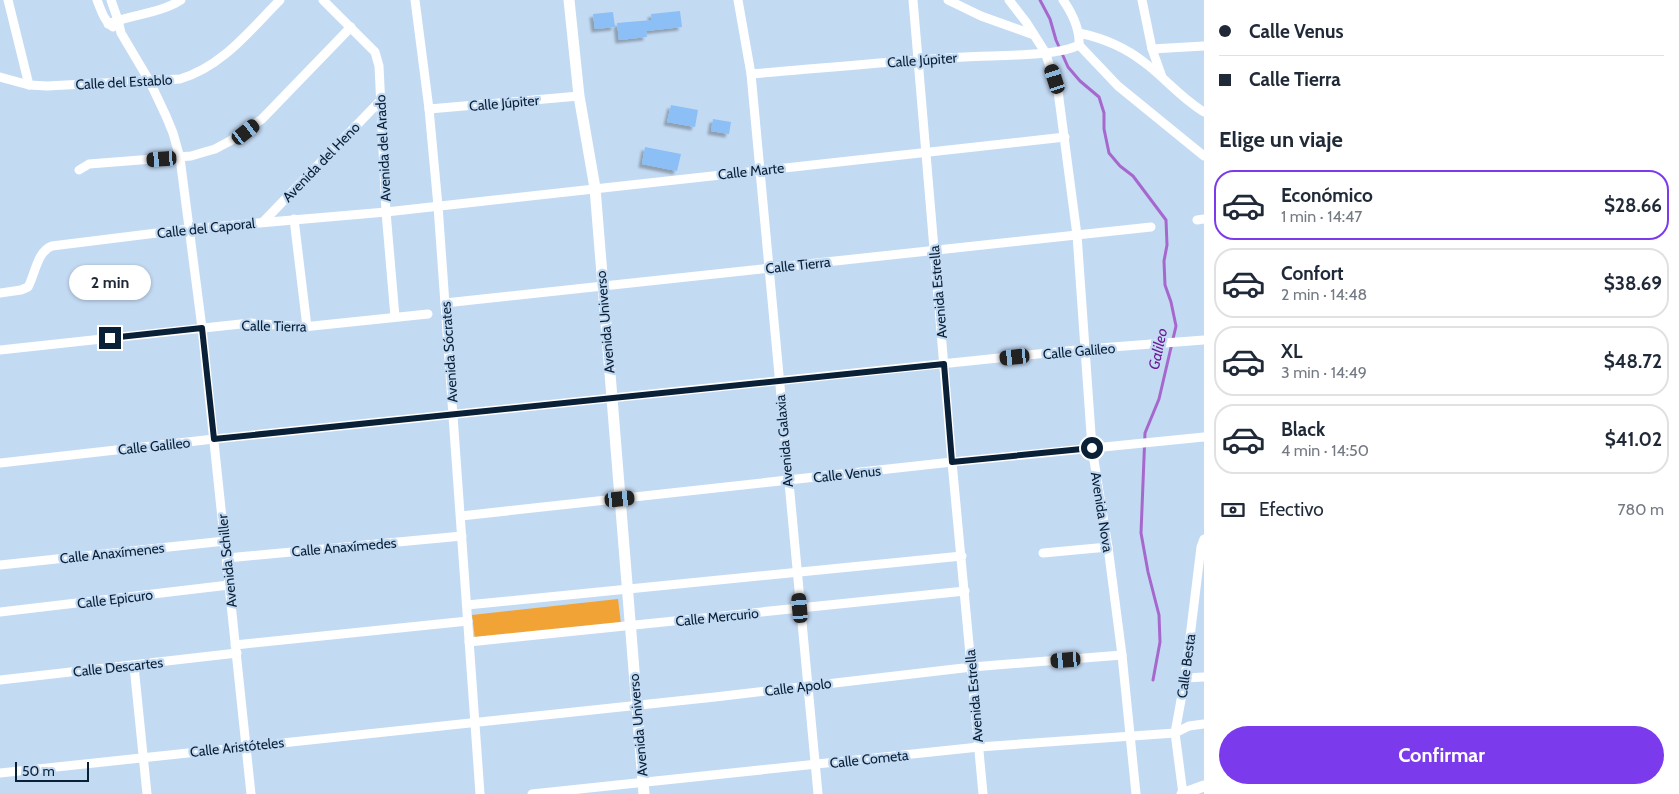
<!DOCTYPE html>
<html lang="es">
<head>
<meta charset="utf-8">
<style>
	:root { --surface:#fff; --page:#f2f2f3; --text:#1f2937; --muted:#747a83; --line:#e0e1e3; --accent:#7c3aed }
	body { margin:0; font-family:Cabin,sans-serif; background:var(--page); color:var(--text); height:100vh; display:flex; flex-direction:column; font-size:19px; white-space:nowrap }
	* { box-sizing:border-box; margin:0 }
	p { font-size:16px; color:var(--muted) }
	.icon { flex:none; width:28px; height:28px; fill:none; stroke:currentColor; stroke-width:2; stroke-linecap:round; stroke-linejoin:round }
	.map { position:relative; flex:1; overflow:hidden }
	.drawer { display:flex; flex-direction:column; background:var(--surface); width:475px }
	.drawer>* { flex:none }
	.hud { display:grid; align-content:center; height:110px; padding:0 15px; background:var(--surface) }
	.scale { position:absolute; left:15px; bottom:12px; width:74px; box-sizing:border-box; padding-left:5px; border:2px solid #092037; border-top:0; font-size:14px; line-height:18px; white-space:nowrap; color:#092037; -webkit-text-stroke:4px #c3daf3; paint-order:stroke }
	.end { position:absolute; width:22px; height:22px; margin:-11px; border:6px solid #092037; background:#fff; box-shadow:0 0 0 2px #fff }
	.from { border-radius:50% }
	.bubble { position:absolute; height:35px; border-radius:18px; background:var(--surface); box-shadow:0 1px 4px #0004; font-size:16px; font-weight:800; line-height:35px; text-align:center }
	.car { position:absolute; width:15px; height:30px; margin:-15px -8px; border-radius:6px; box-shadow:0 0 4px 1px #0007; background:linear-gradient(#222 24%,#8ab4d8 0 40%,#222 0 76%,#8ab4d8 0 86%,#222 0) }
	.hud b { display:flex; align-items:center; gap:18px; height:48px; font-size:19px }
	.hud b+b { border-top:1px solid var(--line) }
	.hud i { width:12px; height:12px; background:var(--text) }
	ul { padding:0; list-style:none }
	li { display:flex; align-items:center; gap:15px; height:70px; margin:0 10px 8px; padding:0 5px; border:2px solid var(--line); border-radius:20px }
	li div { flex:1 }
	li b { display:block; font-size:19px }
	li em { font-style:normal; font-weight:800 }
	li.on { border-color:var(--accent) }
	li>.icon { width:45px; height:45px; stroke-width:1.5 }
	h2 { padding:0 15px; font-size:22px; line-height:60px }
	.pay { display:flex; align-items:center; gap:12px; height:55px; padding:0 15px; font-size:19px }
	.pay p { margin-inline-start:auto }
	.primary-button { display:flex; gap:10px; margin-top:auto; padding:10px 15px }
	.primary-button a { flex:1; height:58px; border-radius:30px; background:var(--accent); color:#fff; font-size:20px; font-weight:800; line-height:58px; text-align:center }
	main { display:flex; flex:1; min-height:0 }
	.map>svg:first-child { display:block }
	.green { fill:#f1a335 }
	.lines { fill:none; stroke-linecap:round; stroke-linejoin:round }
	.stream { stroke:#a668cd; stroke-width:3 }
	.building { fill:#8cbff6; filter:url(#shadow) }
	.minor { stroke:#fff; stroke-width:9 }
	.tertiary { stroke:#fff; stroke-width:11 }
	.route { stroke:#092037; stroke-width:6 }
	.labels { text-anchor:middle; stroke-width:4.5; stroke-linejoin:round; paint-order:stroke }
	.street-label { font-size:14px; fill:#092037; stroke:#c3daf3 }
	.water-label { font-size:15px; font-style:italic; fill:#6d1b97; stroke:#c3daf3 }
</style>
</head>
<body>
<main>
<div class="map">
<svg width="1204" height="794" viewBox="0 0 1204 794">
	<defs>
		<filter id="shadow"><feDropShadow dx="-3.5" dy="3.5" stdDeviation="1" flood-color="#0004"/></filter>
	</defs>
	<rect width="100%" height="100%" fill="#c3daf3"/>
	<polygon class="green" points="618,599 621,624 475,639 472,615"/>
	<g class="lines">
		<polyline class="stream" points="1040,0 1050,19 1056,40 1068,67 1080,81 1099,97 1104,113 1104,129 1109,153 1120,166 1133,176 1166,220 1167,245 1164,261 1165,285 1171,302 1176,326 1159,399 1145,433 1141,533 1148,572 1159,615 1160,642 1153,680"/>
	</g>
	<g class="building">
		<polygon points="680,11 682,27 646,31 647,37 619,40 617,23 652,20 651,14"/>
		<polygon points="613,12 615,27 595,29 593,14"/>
		<polygon points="671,105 698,110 695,127 667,122"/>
		<polygon points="713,119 731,122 729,134 711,131"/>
		<polygon points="645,147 681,154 677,171 642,164"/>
	</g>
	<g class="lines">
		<g class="minor">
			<polyline points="8,0 29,85"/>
			<path d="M 97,0 C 101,10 104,21 113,27"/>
			<polyline points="111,0 118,20 121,33 150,82 166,116 173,133 180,158 202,328 251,794"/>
			<polyline points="323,0 375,52 379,66 386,212 395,317"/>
			<polyline points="415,0 429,109 438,206 480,794"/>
			<polyline points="738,0 751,74 818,794"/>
			<polyline points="913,0 952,462 983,794"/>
			<polyline points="948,0 981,16 1034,35"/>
			<polyline points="1009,0 1026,22 1045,52 1058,91 1077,235 1092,448 1108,547 1122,655 1136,794"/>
			<polyline points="1142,0 1152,49 1162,77"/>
			<path d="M 108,24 C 132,14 159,14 181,0"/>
			<path d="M 1079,33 C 1103,38 1125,47 1145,63 C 1165,78 1182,99 1204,112"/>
			<polyline points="1079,45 1118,86 1204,156"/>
			<polyline points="1152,49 1204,46"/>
			<path d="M 751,74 C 823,68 894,61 965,57 C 994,55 1056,57 1079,45 C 1080,29 1072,13 1063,0"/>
			<path d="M 0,77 L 29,85 L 47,86 L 180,79 C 222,67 250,30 280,0"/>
			<polyline points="429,109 579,96"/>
			<polyline points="79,170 89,164 191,156 215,149 230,141 262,119 351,27"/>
			<polyline points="294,219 307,327"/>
			<polyline points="1197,220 1204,219"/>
			<polyline points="263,222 380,101"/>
			<path d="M 0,293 L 21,290 L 28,287 C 35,275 37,251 52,246 L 189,229 L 386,212 L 1065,137"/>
			<polyline points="445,303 1151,227"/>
			<polyline points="0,350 250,323 303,327 428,314"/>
			<polyline points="0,463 214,439 1086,349 1204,340"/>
			<polyline points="461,516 952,462 1204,437"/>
			<polyline points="1043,553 1108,547"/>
			<polyline points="227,558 462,536"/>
			<polyline points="0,565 225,541"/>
			<polyline points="467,605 962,556"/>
			<polyline points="0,612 229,585"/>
			<polyline points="469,642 965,591"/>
			<polyline points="235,645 468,621"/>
			<polyline points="134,666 147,794"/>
			<polyline points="1185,678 1204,677"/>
			<polyline points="0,680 237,653"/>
			<polyline points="0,773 715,697 972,667 1122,655"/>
			<polyline points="532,794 979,747 1175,733 1189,726 1204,724"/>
			<polyline points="1183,794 1175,733 1185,678 1201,547 1204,539"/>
		</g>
		<g class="tertiary">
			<polyline points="569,0 579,96 595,188 644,794"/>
			<polyline points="1182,794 1204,786"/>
		</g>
	</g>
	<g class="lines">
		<polyline class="route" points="110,338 202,328 214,439 944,364 952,462 1092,448"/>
	</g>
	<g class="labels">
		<g class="street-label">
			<text transform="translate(922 60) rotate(-4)" y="5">Calle Júpiter</text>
			<text transform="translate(124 82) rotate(-3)" y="5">Calle del Establo</text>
			<text transform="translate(504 103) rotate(-5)" y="5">Calle Júpiter</text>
			<text transform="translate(383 148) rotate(-93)" y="5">Avenida del Arado</text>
			<text transform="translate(321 162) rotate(-46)" y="5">Avenida del Heno</text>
			<text transform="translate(751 171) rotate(-6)" y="5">Calle Marte</text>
			<text transform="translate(206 228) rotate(-6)" y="5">Calle del Caporal</text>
			<text transform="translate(798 265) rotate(-6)" y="5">Calle Tierra</text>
			<text transform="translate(938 292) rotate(-95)" y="5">Avenida Estrella</text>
			<text transform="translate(605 322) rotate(-95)" y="5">Avenida Universo</text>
			<text transform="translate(274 326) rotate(1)" y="5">Calle Tierra</text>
			<text transform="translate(1079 351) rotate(-5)" y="5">Calle Galileo</text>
			<text transform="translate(449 352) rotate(-94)" y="5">Avenida Sócrates</text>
			<text transform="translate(784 441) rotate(-95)" y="5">Avenida Galaxia</text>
			<text transform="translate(154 446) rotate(-6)" y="5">Calle Galileo</text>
			<text transform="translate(847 474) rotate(-6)" y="5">Calle Venus</text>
			<text transform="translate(1102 512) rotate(81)" y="5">Avenida Nova</text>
			<text transform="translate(344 547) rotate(-5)" y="5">Calle Anaxímedes</text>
			<text transform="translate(112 553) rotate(-6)" y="5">Calle Anaxímenes</text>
			<text transform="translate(227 561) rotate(-96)" y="5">Avenida Schiller</text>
			<text transform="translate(115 599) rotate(-7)" y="5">Calle Epicuro</text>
			<text transform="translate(717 617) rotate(-6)" y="5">Calle Mercurio</text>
			<text transform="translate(1186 666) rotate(-82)" y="5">Calle Besta</text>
			<text transform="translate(118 667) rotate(-6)" y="5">Calle Descartes</text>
			<text transform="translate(798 687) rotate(-7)" y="5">Calle Apolo</text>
			<text transform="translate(974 696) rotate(-95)" y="5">Avenida Estrella</text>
			<text transform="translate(638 725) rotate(-95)" y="5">Avenida Universo</text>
			<text transform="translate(237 747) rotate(-6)" y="5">Calle Aristóteles</text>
			<text transform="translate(869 759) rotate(-6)" y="5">Calle Cometa</text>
		</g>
		<g class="water-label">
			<text transform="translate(1158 349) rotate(-78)" y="5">Galileo</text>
		</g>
	</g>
</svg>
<div class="scale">50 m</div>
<i class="end from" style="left:1092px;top:448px"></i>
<i class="end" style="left:110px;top:338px"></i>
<div class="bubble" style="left:69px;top:265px;width:82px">2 min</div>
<i class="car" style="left:1055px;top:79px;rotate:342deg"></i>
<i class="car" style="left:246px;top:132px;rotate:52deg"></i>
<i class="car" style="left:162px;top:159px;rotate:266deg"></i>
<i class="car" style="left:1015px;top:357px;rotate:264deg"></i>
<i class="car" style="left:620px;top:499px;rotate:84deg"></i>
<i class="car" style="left:800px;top:608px;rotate:355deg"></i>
<i class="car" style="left:1066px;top:660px;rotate:265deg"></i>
</div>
<section class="drawer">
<div class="hud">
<b><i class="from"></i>Calle Venus</b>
<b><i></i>Calle Tierra</b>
</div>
<h2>Elige un viaje</h2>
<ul>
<li class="on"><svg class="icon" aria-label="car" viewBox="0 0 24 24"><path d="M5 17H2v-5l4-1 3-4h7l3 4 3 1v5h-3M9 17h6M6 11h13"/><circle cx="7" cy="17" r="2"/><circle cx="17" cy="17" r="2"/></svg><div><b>Económico</b><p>1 min · 14:47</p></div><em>$28.66</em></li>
<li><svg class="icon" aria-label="car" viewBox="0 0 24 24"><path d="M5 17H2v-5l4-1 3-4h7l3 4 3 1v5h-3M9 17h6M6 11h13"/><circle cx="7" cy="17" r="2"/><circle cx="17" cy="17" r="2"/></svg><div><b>Confort</b><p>2 min · 14:48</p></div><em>$38.69</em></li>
<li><svg class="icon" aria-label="car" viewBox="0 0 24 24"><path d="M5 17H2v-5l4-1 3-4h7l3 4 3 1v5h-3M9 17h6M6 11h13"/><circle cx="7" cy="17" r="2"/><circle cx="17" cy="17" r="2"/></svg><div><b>XL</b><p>3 min · 14:49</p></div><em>$48.72</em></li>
<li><svg class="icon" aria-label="car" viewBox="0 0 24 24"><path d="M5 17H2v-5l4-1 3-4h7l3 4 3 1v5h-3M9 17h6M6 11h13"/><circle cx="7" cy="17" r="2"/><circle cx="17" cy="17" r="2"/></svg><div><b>Black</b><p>4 min · 14:50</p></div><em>$41.02</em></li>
</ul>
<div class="pay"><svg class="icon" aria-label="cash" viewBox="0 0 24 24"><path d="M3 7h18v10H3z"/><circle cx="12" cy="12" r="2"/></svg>Efectivo<p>780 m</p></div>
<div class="primary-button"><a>Confirmar</a></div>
</section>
</main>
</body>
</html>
